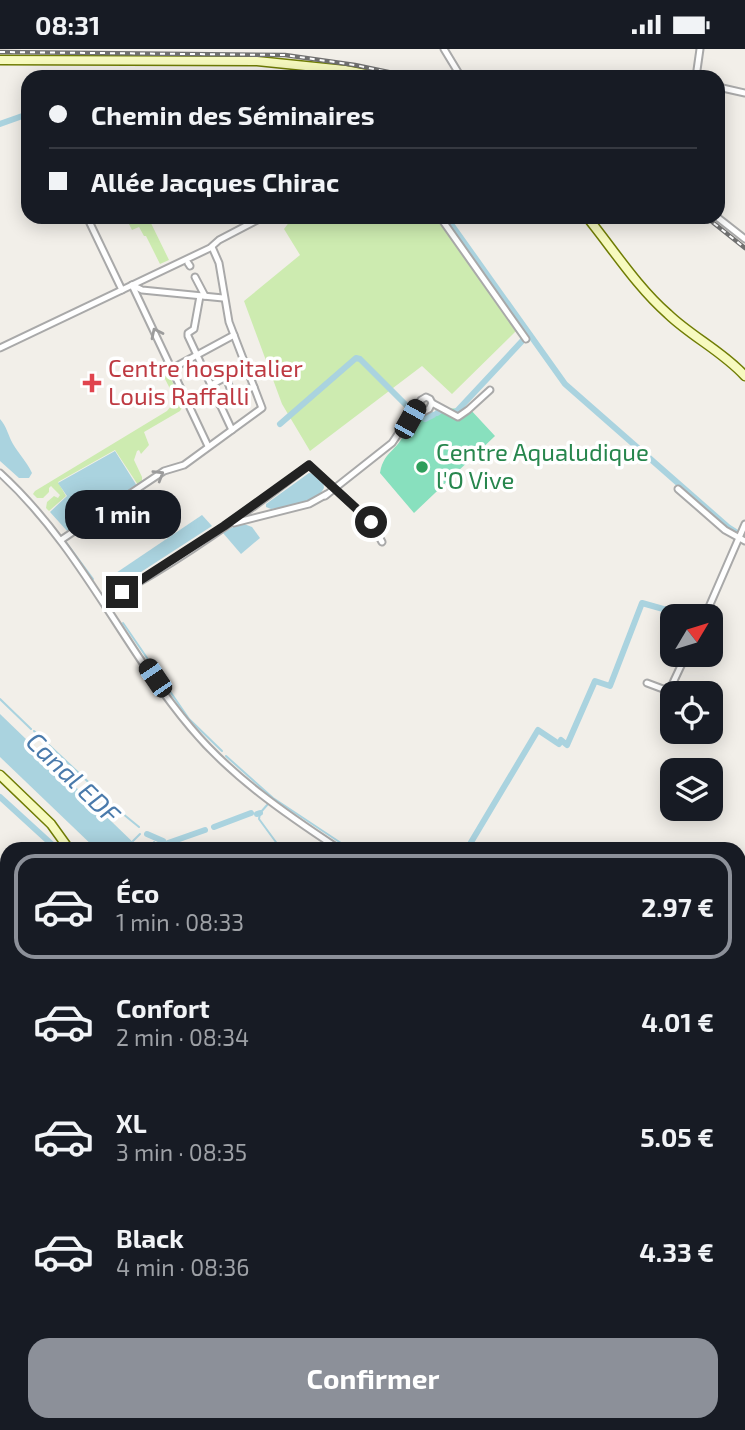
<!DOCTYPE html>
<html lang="fr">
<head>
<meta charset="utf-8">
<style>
	:root { --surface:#171b24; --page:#242831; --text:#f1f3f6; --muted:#9ea1a6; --line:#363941; --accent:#8c9099 }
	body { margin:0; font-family:"Exo 2",sans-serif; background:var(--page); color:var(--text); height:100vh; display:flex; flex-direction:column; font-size:26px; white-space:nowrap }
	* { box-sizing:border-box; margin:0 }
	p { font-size:23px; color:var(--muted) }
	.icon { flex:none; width:38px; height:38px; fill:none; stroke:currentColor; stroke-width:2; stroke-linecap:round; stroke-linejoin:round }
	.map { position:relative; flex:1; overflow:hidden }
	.side { position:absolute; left:0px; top:793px; width:746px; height:590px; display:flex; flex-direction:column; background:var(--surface); border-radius:21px 21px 0 0; box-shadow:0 4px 18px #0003 }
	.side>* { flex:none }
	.banner { position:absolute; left:21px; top:21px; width:704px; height:154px; border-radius:21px; box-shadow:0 4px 18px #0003; display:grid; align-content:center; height:154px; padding:0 28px; background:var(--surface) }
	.needle { width:46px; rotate:52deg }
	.tools { position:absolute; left:660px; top:555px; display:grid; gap:14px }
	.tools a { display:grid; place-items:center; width:63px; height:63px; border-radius:14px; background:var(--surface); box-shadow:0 4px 18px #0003; font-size:35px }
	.end { position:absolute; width:32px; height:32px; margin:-16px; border:9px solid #222; background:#fff; box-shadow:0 0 0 4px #fff }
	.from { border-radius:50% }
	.bubble { position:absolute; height:49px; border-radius:21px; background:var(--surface); box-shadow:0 4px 18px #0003; font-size:23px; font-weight:700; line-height:49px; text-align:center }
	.car { position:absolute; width:21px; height:42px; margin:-21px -10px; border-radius:9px; box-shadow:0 0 5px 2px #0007; background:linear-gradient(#222 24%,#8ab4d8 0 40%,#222 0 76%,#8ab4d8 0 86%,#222 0) }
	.banner b { display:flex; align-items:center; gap:24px; height:66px; font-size:26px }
	.banner b+b { border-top:2px solid var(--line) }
	.banner i { width:18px; height:18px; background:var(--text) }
	ul { padding:12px 0 0; list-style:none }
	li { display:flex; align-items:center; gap:21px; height:105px; margin:0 14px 10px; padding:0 14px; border:4px solid transparent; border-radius:21px }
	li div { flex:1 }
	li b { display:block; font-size:26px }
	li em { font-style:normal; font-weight:700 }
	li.current { border-color:var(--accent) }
	li>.icon { width:63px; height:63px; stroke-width:1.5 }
	.primary-button { display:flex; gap:14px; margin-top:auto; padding:14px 28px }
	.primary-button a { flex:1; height:80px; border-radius:21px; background:var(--accent); color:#fff; font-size:28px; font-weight:700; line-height:80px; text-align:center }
	.status { display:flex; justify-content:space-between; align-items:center; height:49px; padding:0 35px; background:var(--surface); direction:ltr }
	.status svg { height:19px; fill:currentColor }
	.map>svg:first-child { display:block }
	.grass { fill:#cdebb0 }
	.pitch { fill:#88e0be }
	.water { fill:#aad3df }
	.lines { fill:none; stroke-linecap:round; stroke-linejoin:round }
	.stream { stroke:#aad3df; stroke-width:2 }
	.canal { stroke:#aad3df; stroke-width:6 }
	.street-casing { stroke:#a9a9a9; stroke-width:9 }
	.secondary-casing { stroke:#707d05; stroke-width:11 }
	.street { stroke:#fff; stroke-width:5 }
	.secondary { stroke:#f7fabf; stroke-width:8 }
	.rail-casing { stroke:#707070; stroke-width:4.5 }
	.rail { stroke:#fff; stroke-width:2; stroke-dasharray:5; stroke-linecap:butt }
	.oneway { stroke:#9c9c9c }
	.route { stroke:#222; stroke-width:9 }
	.health-dot { fill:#e0444e; stroke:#fff; stroke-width:2.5 }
	.leisure-dot { fill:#2e9e5b; stroke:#fff; stroke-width:2.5 }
	.labels { text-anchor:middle; stroke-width:7; stroke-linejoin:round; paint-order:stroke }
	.health-label { font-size:24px; fill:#be3a42; stroke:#fff; text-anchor:start }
	.leisure-label { font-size:24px; fill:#27864d; stroke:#fff; text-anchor:start }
	.water-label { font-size:26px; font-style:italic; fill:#4a7aab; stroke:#fff }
</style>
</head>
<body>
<div class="status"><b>08:31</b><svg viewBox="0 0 49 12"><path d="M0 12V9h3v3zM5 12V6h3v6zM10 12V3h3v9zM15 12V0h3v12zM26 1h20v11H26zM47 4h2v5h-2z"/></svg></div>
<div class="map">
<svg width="745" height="1381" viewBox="0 0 745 1381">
	<rect width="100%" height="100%" fill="#f2efe9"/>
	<g class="grass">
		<polygon points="128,168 148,168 169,211 160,215 146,187 144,187 139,178 132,181 126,169"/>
		<polygon points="293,168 437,168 516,282 452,345 422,317 310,402 282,355 244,252 300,206 284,180"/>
		<path d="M 169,325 L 183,357 L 180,362 L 144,383 L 149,396 L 141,405 L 139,401 L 137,402 L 134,411 L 142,428 L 142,433 L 138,436 L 115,401 L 58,433 L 66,447 L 49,462 L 46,459 L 47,453 L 54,447 L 58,449 L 60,446 L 51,437 L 49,439 L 49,443 L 43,449 L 37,449 L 33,445 L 35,442 L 167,362 C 178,351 170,340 164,328 Z"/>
	</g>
	<path class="pitch" d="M 469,359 L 495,387 L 414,464 L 380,424 C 384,400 400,402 406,379 L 441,360 Z"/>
	<g class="water">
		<path d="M 0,370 C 7,378 8,386 13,395 C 19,405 27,413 32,424 L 29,429 L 19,429 L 0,412 Z"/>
		<polygon points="115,402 137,437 68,483 50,463 67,447 58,434"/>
		<path d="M 309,424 C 317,425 324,431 324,439 C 315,456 288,457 271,460 L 266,458 L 266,455 Z"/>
		<polygon points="202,466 212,477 124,534 114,536 107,530"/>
		<polygon points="244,475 252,478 260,489 241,505 223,484 235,477"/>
		<polygon points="0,665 140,800 96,800 0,708"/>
	</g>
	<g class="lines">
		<g class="stream">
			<polyline points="65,492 93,530"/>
			<polyline points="123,574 189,670 222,702"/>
			<polyline points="0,650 31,680"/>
			<polyline points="34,682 117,760 139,778"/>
			<polyline points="226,707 273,749 350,800"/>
			<polyline points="268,755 260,764 259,770 281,800"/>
			<polyline points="133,792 140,785"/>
			<polyline points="154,793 160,800"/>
		</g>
		<g class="canal">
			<polyline points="0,75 28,65"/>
			<polyline points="446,168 565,335 728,478 745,489"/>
			<polyline points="456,363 524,290"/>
			<polyline points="437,364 440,362"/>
			<polyline points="425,370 433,366"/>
			<polyline points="280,375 356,309 360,310 407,357"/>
			<polyline points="561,691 567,696 595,632 610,637 642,554 688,567"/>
			<polyline points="0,748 57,800"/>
			<polyline points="257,765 260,764"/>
			<polyline points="214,778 251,764"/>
			<polyline points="147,785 163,792"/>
			<polyline points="168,794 205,781"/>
			<polyline points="467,800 538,681 559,695"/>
			<polyline points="738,840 745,822"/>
			<polyline points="0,976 7,997"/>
			<polyline points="0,1132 7,1118"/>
		</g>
		<g class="street-casing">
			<g id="street">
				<polyline points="444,0 461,28"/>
				<polyline points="696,28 700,0"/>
				<polyline points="718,38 745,44"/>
				<polyline points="87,168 122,241"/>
				<polyline points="440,168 526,290"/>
				<polyline points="717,168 745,190"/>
				<polyline points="188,214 190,217"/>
				<polyline points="195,228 205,247"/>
				<polyline points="132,236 208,397"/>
				<polyline points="132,236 142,241 223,249"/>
				<polyline points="200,247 194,280 188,284 188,287 232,381"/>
				<polyline points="0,299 210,199 219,191 263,168"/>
				<polyline points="173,319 234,286"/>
				<polyline points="211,336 226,328 232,345 254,338"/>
				<polyline points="432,354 458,368 468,361 490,341"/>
				<polyline points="220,356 234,349 233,347"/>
				<path d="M 0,424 C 80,497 122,597 191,679 C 232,728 286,765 339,800"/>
				<polyline points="678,440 725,481 745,492"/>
				<polyline points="325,447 392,394 421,351 426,348 430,350 432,354 429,360 410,370"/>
				<polyline points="234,474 309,455 327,445"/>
				<polyline points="61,491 164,422 184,416 262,359 229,273 219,214 212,198"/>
				<path d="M 104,552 C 173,518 248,463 309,416 L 371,473 L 382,493"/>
				<polyline points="705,567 745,475"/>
				<polyline points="647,634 663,640 671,638 686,606"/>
				<polyline points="0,964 7,985"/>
				<polyline points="738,972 745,972"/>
				<polyline points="738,1113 745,1113"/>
				<polyline points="738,1240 745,1247"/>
				<polyline points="0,1314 7,1313"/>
				<polyline points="738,1357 745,1356"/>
				<polyline points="706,1376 706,1381"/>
			</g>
		</g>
		<g class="secondary-casing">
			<g id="secondary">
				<polyline points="0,11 257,12 345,21 381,28"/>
				<path d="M 587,168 C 613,200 637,238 668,265 C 692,288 722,302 745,327"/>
				<polyline points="0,726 51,775 69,800"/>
				<polyline points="738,1203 745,1201"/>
			</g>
		</g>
		<use href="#street" class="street"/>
		<use href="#secondary" class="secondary"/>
		<g class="rail-casing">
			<g id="rail">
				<polyline points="0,3 285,6 355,16 412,28"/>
				<polyline points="706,168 745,199"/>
			</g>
		</g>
		<use href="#rail" class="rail"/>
	</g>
	<defs><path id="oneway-chevron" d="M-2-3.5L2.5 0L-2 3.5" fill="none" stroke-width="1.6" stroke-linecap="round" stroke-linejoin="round" transform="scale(1.75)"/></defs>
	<g class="oneway">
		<use href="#oneway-chevron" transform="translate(156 284) rotate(-116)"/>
		<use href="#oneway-chevron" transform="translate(159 426) rotate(-31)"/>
	</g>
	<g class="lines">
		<polyline class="route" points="122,543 224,477 309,416 371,473"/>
	</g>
	<path class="health-dot" d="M88.5 323.5h7v7h7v7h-7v7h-7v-7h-7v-7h7z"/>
	<circle class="leisure-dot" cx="422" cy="418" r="7"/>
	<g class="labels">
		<g class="health-label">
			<text x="108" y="328">Centre hospitalier<tspan x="108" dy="28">Louis Raffalli</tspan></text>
		</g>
		<g class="leisure-label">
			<text x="436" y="412">Centre Aqualudique<tspan x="436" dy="28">l'O Vive</tspan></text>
		</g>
		<g class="water-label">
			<text transform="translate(73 729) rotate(44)" y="9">Canal EDF</text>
		</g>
	</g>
</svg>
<div class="tools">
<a><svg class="needle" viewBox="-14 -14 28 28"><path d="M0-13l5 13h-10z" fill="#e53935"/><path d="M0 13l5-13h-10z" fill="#9ea1a6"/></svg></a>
<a><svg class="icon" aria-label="locate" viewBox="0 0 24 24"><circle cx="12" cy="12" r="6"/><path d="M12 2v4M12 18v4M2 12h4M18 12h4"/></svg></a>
<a><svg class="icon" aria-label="layers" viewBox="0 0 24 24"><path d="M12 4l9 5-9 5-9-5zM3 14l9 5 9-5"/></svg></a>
</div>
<i class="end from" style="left:371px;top:473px"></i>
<i class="end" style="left:122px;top:543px"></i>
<div class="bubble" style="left:65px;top:441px;width:116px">1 min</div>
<i class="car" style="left:410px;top:370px;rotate:29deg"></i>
<i class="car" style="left:155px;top:629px;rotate:326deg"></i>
<div class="banner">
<b><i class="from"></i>Chemin des Séminaires</b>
<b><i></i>Allée Jacques Chirac</b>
</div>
<section class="side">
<ul>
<li class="current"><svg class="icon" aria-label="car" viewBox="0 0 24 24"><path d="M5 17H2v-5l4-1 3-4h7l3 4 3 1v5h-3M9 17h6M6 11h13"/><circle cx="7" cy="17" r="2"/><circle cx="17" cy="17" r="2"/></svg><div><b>Éco</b><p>1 min · 08:33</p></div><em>2.97 €</em></li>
<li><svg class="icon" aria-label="car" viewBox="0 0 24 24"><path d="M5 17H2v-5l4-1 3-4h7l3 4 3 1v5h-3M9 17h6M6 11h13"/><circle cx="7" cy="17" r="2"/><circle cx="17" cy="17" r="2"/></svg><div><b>Confort</b><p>2 min · 08:34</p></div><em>4.01 €</em></li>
<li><svg class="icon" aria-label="car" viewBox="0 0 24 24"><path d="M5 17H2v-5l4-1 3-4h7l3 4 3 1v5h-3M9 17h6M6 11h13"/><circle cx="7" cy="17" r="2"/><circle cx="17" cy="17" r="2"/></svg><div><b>XL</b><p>3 min · 08:35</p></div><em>5.05 €</em></li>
<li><svg class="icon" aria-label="car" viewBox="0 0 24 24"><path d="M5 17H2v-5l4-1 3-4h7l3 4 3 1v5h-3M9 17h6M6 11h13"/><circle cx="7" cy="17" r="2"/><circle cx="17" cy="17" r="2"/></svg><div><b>Black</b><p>4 min · 08:36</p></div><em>4.33 €</em></li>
</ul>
<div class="primary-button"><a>Confirmer</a></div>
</section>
</div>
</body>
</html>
